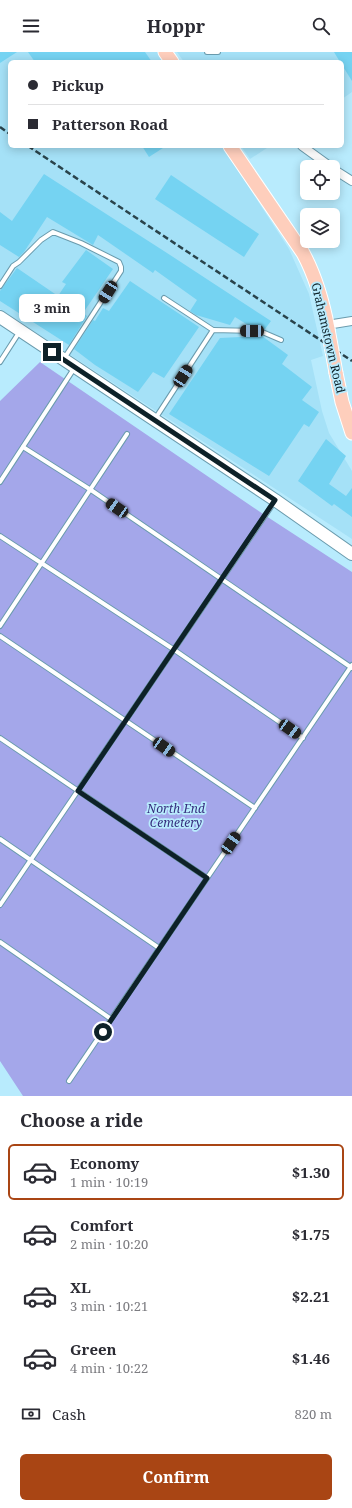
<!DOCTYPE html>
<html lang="en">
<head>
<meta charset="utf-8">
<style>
	:root { --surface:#fff; --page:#f2f2f3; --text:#2b2b33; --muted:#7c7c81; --line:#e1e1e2; --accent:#a94514 }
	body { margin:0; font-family:"Noto Serif",serif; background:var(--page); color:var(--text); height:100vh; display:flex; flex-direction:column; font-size:15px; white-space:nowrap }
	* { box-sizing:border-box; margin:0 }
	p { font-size:13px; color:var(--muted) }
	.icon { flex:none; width:22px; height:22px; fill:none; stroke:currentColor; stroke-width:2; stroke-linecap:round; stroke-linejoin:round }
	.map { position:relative; height:1044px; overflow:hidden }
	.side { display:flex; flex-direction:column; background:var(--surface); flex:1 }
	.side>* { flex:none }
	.hud { position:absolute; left:8px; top:8px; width:336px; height:88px; border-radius:6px; box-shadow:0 2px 10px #0003; display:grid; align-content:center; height:88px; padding:0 20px; background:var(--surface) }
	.tools { position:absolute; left:300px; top:108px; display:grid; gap:8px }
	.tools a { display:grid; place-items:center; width:40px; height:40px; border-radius:6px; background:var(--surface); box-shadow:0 2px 10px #0003; font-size:20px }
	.end { position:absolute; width:18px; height:18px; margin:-9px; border:5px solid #0d2128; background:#fff; box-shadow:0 0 0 2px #fff }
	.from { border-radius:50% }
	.bubble { position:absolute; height:28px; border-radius:6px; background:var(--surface); box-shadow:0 2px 10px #0003; font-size:13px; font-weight:700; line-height:28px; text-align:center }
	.car { position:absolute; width:12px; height:24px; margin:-12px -6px; border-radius:5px; box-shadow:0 0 3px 1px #0007; background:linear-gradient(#222 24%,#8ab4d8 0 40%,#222 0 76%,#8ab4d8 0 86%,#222 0) }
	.hud b { display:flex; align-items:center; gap:14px; height:38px; font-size:15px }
	.hud b+b { border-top:1px solid var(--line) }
	.hud i { width:10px; height:10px; background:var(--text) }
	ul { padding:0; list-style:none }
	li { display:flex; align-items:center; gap:12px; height:56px; margin:0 8px 6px; padding:0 12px; border:2px solid transparent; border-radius:6px }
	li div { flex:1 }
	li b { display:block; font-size:15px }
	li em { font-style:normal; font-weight:700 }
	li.on { border-color:var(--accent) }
	li>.icon { width:36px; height:36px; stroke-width:1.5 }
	h2 { padding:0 20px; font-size:18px; line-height:48px }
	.pay { display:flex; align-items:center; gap:10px; height:44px; padding:0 20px; font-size:15px }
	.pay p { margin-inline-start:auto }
	.action { display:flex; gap:8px; margin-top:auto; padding:8px 20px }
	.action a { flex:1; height:46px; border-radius:6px; background:var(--accent); color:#fff; font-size:16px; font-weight:700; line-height:46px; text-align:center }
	header { display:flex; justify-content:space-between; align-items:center; height:52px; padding:0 20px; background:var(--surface); font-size:18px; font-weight:700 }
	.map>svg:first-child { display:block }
	.built { fill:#a5e1f7 }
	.green { fill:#a4a7ea }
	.building { fill:#75d3f2 }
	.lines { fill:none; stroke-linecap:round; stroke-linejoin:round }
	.lane-casing { stroke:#6a9bad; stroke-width:6 }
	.street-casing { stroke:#6a9bad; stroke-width:10 }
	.secondary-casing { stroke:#6a9bad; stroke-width:14 }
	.primary-casing { stroke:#fff; stroke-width:15 }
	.lane { stroke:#fff; stroke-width:4 }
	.street { stroke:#fff; stroke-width:8 }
	.secondary { stroke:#fff; stroke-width:12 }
	.primary { stroke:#fecebc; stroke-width:13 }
	.rail { stroke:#29434b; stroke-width:2.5; stroke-dasharray:6 3; stroke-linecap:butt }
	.primary-bridge-casing { stroke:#fff; stroke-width:15; stroke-linecap:butt }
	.primary-bridge { stroke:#fecebc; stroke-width:13 }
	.route { stroke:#0d2128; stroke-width:5 }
	.labels { text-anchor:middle; stroke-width:3.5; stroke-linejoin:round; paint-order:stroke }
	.street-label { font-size:12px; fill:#0d2128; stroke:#b8ebfd }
	.park-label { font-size:12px; font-style:italic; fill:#362e7e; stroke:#b8ebfd }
</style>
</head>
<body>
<header><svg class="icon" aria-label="menu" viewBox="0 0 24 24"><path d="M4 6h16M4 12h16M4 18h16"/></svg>Hoppr<svg class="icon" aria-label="search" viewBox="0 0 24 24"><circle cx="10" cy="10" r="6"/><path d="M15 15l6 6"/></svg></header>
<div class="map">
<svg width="352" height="1044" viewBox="0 0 352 1044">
	<rect width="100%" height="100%" fill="#b8ebfd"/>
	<g class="built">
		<polygon points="0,0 160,0 166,10 10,10 10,94 222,94 289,197 309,242 323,304 311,308 322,359 329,381 352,419 352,487 0,257"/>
		<polygon points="177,0 352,0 352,40 342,47 342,10 184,10"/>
		<polygon points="241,94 270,94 250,107"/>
	</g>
	<polygon class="green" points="40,310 266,464 352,520 352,1044 23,1044 0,1009 0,349"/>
	<g class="building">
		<polygon points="0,0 17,0 0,11"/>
		<polygon points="28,0 145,0 152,10 35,10"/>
		<polygon points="334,0 352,0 352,29 342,13 342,10 340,10"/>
		<polygon points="142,94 166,94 149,105"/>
		<polygon points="44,122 167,201 271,269 265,277 251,275 235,265 230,273 196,263 190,259 197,248 155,218 153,221 98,183 93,193 47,165 24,200 19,205 0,193 0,160 12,169"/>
		<polygon points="171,123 259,182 244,205 155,147"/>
		<polygon points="86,198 113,217 83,261 87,264 69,293 0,249 0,239 17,216 58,244 66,232 62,230"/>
		<polygon points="130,229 199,275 164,326 153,320 138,340 95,313 74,297 93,268 95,269 103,256 109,259"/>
		<polygon points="262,284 288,303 282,312 312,335 302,348 319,360 309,375 304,372 269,424 169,362 220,286"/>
		<polygon points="326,387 346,404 329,432 346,444 352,436 352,465 334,452 332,454 298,429"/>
	</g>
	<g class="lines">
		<g class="lane-casing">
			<g id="lane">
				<polyline points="207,0 218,0"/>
				<polyline points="0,234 13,214 19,210 41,188 53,180 81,191 119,210 121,215 121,219 65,305"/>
				<polyline points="164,246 213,278"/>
				<polyline points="0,310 20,279"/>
				<polyline points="155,367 213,278 260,279 281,288"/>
				<polyline points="23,395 91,438 352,616"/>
				<polyline points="0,430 75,315"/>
				<polyline points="0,484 173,597 303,686"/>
				<polyline points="0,574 127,382"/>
				<polyline points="0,584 255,756"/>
				<polyline points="0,686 207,826"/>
				<polyline points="0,787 159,896"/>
				<polyline points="0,853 275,449"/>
				<polyline points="0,890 111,967"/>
				<polyline points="69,1029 352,613"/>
			</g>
		</g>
		<g class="street-casing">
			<g id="street">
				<polyline points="302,94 331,115"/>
				<polyline points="333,117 352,129"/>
				<polyline points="327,273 352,269"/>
			</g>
		</g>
		<g class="secondary-casing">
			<polyline id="secondary" points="0,265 275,448 352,502"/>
		</g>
		<g class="primary-casing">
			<g id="primary">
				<polyline points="165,0 172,10"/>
				<path d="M 230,94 L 303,201 C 316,225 323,250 328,277"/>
				<polyline points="336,321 342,350 352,381"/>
			</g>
		</g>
		<use href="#lane" class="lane"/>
		<use href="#street" class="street"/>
		<use href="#secondary" class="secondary"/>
		<use href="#primary" class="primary"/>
		<g class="rail">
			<polyline points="0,75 10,82"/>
			<polyline points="28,94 352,309"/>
		</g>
		<g class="primary-bridge-casing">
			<polyline id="primary-bridge" points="328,277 336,321"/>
		</g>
		<use href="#primary-bridge" class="primary-bridge"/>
	</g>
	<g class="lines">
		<polyline class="route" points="52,300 275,448 78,739 207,826 103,980"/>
	</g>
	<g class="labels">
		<g class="street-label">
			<text transform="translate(328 286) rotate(77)" y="4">Grahamstown Road</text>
		</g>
		<g class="park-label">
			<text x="176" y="761">North End<tspan x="176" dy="14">Cemetery</tspan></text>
		</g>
	</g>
</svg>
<div class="tools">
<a><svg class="icon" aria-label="locate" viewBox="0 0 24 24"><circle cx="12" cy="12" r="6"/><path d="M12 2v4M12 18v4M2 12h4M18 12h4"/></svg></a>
<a><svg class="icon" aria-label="layers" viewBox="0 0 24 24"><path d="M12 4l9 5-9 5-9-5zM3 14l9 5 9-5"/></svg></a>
</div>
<i class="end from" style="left:103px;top:980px"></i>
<i class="end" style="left:52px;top:300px"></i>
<div class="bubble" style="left:19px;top:242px;width:66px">3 min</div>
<i class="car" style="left:108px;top:240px;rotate:212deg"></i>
<i class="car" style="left:252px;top:279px;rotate:270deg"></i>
<i class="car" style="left:183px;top:324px;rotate:33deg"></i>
<i class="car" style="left:117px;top:456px;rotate:304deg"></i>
<i class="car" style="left:290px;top:677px;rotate:125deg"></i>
<i class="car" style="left:164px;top:695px;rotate:124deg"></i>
<i class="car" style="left:231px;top:791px;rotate:34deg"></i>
<div class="hud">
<b><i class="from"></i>Pickup</b>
<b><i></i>Patterson Road</b>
</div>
</div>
<section class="side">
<h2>Choose a ride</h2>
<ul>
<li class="on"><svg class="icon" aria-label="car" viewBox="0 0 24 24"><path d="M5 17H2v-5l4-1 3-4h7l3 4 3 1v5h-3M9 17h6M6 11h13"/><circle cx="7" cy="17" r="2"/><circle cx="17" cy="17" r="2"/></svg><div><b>Economy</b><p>1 min · 10:19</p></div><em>$1.30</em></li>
<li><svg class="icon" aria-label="car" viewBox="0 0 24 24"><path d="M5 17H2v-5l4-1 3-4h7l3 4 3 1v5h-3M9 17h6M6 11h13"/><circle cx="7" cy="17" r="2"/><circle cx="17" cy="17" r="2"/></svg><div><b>Comfort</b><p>2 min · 10:20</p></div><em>$1.75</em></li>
<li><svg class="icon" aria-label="car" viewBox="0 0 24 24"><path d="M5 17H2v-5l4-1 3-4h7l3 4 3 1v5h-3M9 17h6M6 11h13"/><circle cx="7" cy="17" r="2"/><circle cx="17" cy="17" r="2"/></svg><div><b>XL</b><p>3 min · 10:21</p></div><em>$2.21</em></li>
<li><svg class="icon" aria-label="car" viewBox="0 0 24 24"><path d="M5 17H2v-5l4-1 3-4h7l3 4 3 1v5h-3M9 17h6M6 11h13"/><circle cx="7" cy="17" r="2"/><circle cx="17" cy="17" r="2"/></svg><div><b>Green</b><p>4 min · 10:22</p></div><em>$1.46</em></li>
</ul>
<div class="pay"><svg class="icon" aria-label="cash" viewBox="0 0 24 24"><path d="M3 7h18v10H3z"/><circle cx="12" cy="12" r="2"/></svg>Cash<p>820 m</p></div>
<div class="action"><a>Confirm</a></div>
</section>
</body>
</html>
